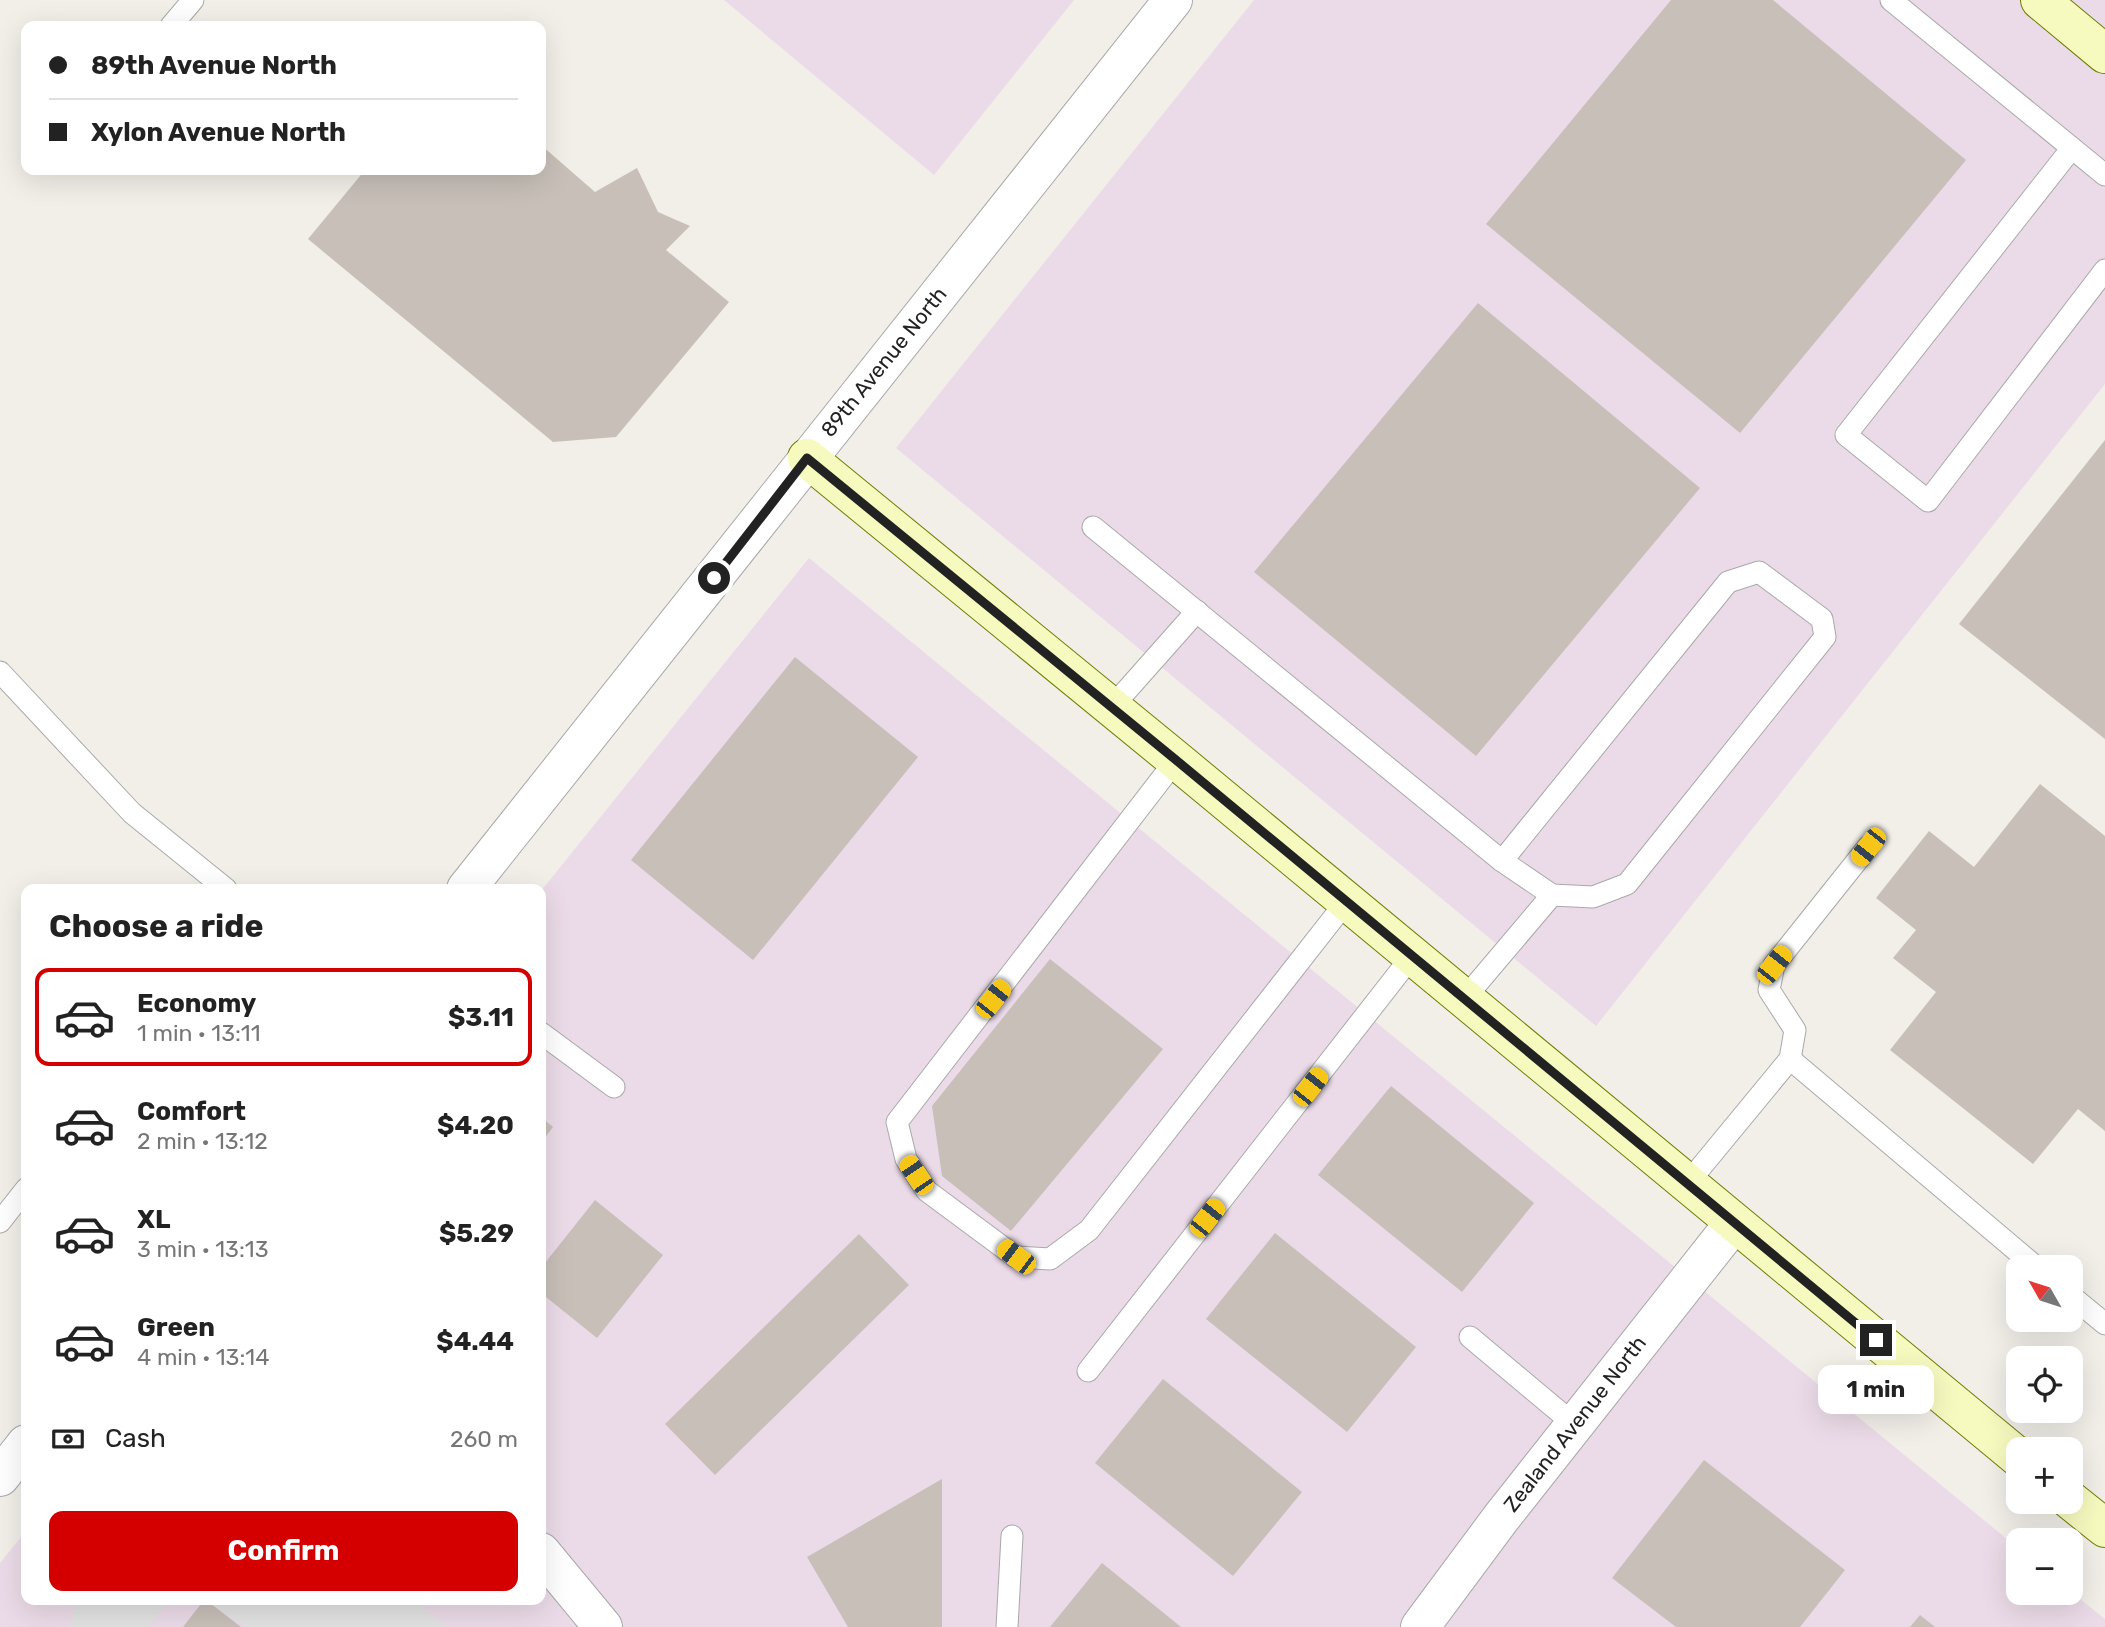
<!DOCTYPE html>
<html lang="en">
<head>
<meta charset="utf-8">
<style>
	:root { --surface:#fff; --page:#f6f6f6; --text:#222; --muted:#767676; --line:#e0e0e0; --accent:#d40000 }
	body { margin:0; font-family:Rubik,sans-serif; background:var(--page); color:var(--text); height:100vh; display:flex; flex-direction:column; font-size:26px; white-space:nowrap }
	* { box-sizing:border-box; margin:0 }
	p { font-size:23px; color:var(--muted) }
	.icon { flex:none; width:38px; height:38px; fill:none; stroke:currentColor; stroke-width:2; stroke-linecap:round; stroke-linejoin:round }
	.map { position:relative; flex:1; overflow:hidden }
	.details { position:absolute; left:21px; top:884px; width:525px; height:721px; display:flex; flex-direction:column; background:var(--surface); border-radius:14px; box-shadow:0 7px 28px #0002 }
	.details>* { flex:none }
	.top-card { position:absolute; left:21px; top:21px; width:525px; height:154px; border-radius:14px; box-shadow:0 7px 28px #0002; display:grid; align-content:center; height:154px; padding:0 28px; background:var(--surface) }
	.needle { width:46px; rotate:309deg }
	.buttons { position:absolute; left:2006px; top:1255px; display:grid; gap:14px }
	.buttons a { display:grid; place-items:center; width:77px; height:77px; border-radius:14px; background:var(--surface); box-shadow:0 7px 28px #0002; font-size:35px }
	.end { position:absolute; width:32px; height:32px; margin:-16px; border:9px solid #222; background:#fff; box-shadow:0 0 0 4px #fff }
	.from { border-radius:50% }
	.bubble { position:absolute; height:49px; border-radius:14px; background:var(--surface); box-shadow:0 7px 28px #0002; font-size:23px; font-weight:700; line-height:49px; text-align:center }
	.car { position:absolute; width:21px; height:42px; margin:-21px -10px; border-radius:9px; box-shadow:0 0 5px 2px #0007; background:linear-gradient(#f5c518 24%,#345 0 40%,#f5c518 0 76%,#345 0 86%,#f5c518 0) }
	.top-card b { display:flex; align-items:center; gap:24px; height:66px; font-size:26px }
	.top-card b+b { border-top:2px solid var(--line) }
	.top-card i { width:18px; height:18px; background:var(--text) }
	ul { padding:0; list-style:none }
	li { display:flex; align-items:center; gap:21px; height:98px; margin:0 14px 10px; padding:0 14px; border:4px solid transparent; border-radius:14px }
	li div { flex:1 }
	li b { display:block; font-size:26px }
	li em { font-style:normal; font-weight:700 }
	li.active { border-color:var(--accent) }
	li>.icon { width:63px; height:63px; stroke-width:1.5 }
	h2 { padding:0 28px; font-size:32px; line-height:84px }
	.pay { display:flex; align-items:center; gap:18px; height:77px; padding:0 28px; font-size:26px }
	.pay p { margin-inline-start:auto }
	.action { display:flex; gap:14px; margin-top:auto; padding:14px 28px }
	.action a { flex:1; height:80px; border-radius:14px; background:var(--accent); color:#fff; font-size:28px; font-weight:700; line-height:80px; text-align:center }
	.map>svg:first-child { display:block }
	.industrial { fill:#ebdbe8 }
	.parking { fill:#e2e2e2 }
	.building { fill:#c7bfb8 }
	.lines { fill:none; stroke-linecap:round; stroke-linejoin:round }
	.lane-casing { stroke:#a9a9a9; stroke-width:23 }
	.street-casing { stroke:#a9a9a9; stroke-width:40 }
	.secondary-casing { stroke:#707d05; stroke-width:40 }
	.lane { stroke:#fff; stroke-width:21 }
	.street { stroke:#fff; stroke-width:38 }
	.secondary { stroke:#f7fabf; stroke-width:38 }
	.route { stroke:#222; stroke-width:9 }
	.labels { text-anchor:middle; stroke-width:5; stroke-linejoin:round; paint-order:stroke }
	.street-label { font-size:21px; fill:#222; stroke:#fff }
</style>
</head>
<body>
<div class="map">
<svg width="2105" height="1627" viewBox="0 0 2105 1627">
	<rect width="100%" height="100%" fill="#f2efe9"/>
	<g class="industrial">
		<polygon points="724,0 1074,0 934,175"/>
		<polygon points="1254,0 2105,0 2105,384 1596,1026 896,448"/>
		<polygon points="809,558 2018,1548 2018,1592 2070,1591 2105,1619 2105,1627 0,1627 0,1563 26,1531 26,1600 541,1600 541,891"/>
	</g>
	<g class="parking">
		<polygon points="64,1600 169,1600 149,1627 70,1627 75,1607"/>
		<polygon points="206,1600 413,1600 448,1627 245,1627"/>
	</g>
	<g class="building">
		<polygon points="1671,0 1773,0 1966,160 1740,433 1486,224"/>
		<polygon points="541,145 595,192 637,168 658,212 690,226 666,250 729,302 616,437 553,442 308,239 365,170 541,170"/>
		<polygon points="1478,303 1700,488 1476,756 1254,572"/>
		<polygon points="2105,440 2105,739 1959,624"/>
		<polygon points="795,657 918,757 753,960 631,860"/>
		<polygon points="2040,784 2105,836 2105,1131 2078,1109 2033,1164 1890,1050 1936,992 1893,958 1916,930 1876,898 1929,831 1974,867"/>
		<polygon points="1050,959 1163,1049 1011,1231 942,1176 932,1106"/>
		<polygon points="1391,1086 1534,1203 1462,1292 1318,1175"/>
		<polygon points="541,1117 553,1127 541,1143"/>
		<polygon points="595,1200 663,1255 597,1338 541,1293 541,1268"/>
		<polygon points="1275,1233 1416,1347 1347,1432 1206,1319"/>
		<polygon points="859,1234 909,1285 715,1475 665,1424"/>
		<polygon points="1163,1379 1302,1492 1233,1576 1095,1463"/>
		<polygon points="1704,1460 1845,1570 1800,1627 1676,1627 1612,1578"/>
		<polygon points="942,1479 942,1627 848,1627 807,1557"/>
		<polygon points="1102,1563 1181,1627 1050,1627"/>
		<polygon points="204,1600 206,1600 241,1627 183,1627"/>
		<polygon points="1920,1615 1935,1627 1910,1627"/>
	</g>
	<g class="lines">
		<g class="lane-casing">
			<g id="lane">
				<polyline points="1891,0 2105,175"/>
				<polyline points="171,26 193,0"/>
				<polyline points="2072,148 1846,435 1928,501 2105,270"/>
				<polyline points="1093,527 1502,861 1552,895"/>
				<polyline points="0,672 132,813 226,889"/>
				<polyline points="1111,708 1197,611"/>
				<polyline points="1176,760 897,1122 906,1159 927,1191 1016,1257 1050,1259 1089,1230 1346,902"/>
				<polyline points="1464,999 1552,895 1593,897 1627,884 1825,637 1822,619 1759,572 1728,582 1502,861"/>
				<polyline points="541,1033 614,1087"/>
				<polyline points="1790,1059 2036,1267"/>
				<polyline points="1687,1184 1790,1059 1795,1030 1769,990 1774,965 1868,847"/>
				<polyline points="0,1222 26,1189"/>
				<polyline points="2070,1295 2105,1324"/>
				<polyline points="1470,1337 1575,1425"/>
				<polyline points="1088,1371 1412,956"/>
				<polyline points="1007,1627 1012,1536"/>
			</g>
		</g>
		<g class="street-casing">
			<g id="street">
				<polyline points="466,889 1173,0"/>
				<polyline points="0,1477 26,1444"/>
				<polyline points="541,1552 603,1627"/>
				<polyline points="1420,1627 1501,1518 1734,1223"/>
			</g>
		</g>
		<g class="secondary-casing">
			<g id="secondary">
				<polyline points="2040,0 2105,54"/>
				<polyline points="807,458 1176,760 2018,1457"/>
				<polyline points="2070,1500 2105,1528"/>
			</g>
		</g>
		<use href="#lane" class="lane"/>
		<use href="#street" class="street"/>
		<use href="#secondary" class="secondary"/>
	</g>
	<g class="lines">
		<polyline class="route" points="714,578 807,458 1176,760 1876,1340"/>
	</g>
	<g class="labels">
		<g class="street-label">
			<text transform="translate(884 362) rotate(-51)" y="7">89th Avenue North</text>
			<text transform="translate(1575 1424) rotate(-52)" y="7">Zealand Avenue North</text>
		</g>
	</g>
</svg>
<div class="buttons">
<a><svg class="needle" viewBox="-14 -14 28 28"><path d="M0-13l5 13h-10z" fill="#e53935"/><path d="M0 13l5-13h-10z" fill="#767676"/></svg></a>
<a><svg class="icon" aria-label="locate" viewBox="0 0 24 24"><circle cx="12" cy="12" r="6"/><path d="M12 2v4M12 18v4M2 12h4M18 12h4"/></svg></a>
<a>+</a>
<a>−</a>
</div>
<i class="end from" style="left:714px;top:578px"></i>
<i class="end" style="left:1876px;top:1340px"></i>
<div class="bubble" style="left:1818px;top:1365px;width:116px">1 min</div>
<i class="car" style="left:1868px;top:847px;rotate:218deg"></i>
<i class="car" style="left:1774px;top:965px;rotate:38deg"></i>
<i class="car" style="left:993px;top:999px;rotate:38deg"></i>
<i class="car" style="left:1310px;top:1087px;rotate:38deg"></i>
<i class="car" style="left:916px;top:1175px;rotate:326deg"></i>
<i class="car" style="left:1207px;top:1218px;rotate:38deg"></i>
<i class="car" style="left:1016px;top:1257px;rotate:307deg"></i>
<div class="top-card">
<b><i class="from"></i>89th Avenue North</b>
<b><i></i>Xylon Avenue North</b>
</div>
<section class="details">
<h2>Choose a ride</h2>
<ul>
<li class="active"><svg class="icon" aria-label="car" viewBox="0 0 24 24"><path d="M5 17H2v-5l4-1 3-4h7l3 4 3 1v5h-3M9 17h6M6 11h13"/><circle cx="7" cy="17" r="2"/><circle cx="17" cy="17" r="2"/></svg><div><b>Economy</b><p>1 min · 13:11</p></div><em>$3.11</em></li>
<li><svg class="icon" aria-label="car" viewBox="0 0 24 24"><path d="M5 17H2v-5l4-1 3-4h7l3 4 3 1v5h-3M9 17h6M6 11h13"/><circle cx="7" cy="17" r="2"/><circle cx="17" cy="17" r="2"/></svg><div><b>Comfort</b><p>2 min · 13:12</p></div><em>$4.20</em></li>
<li><svg class="icon" aria-label="car" viewBox="0 0 24 24"><path d="M5 17H2v-5l4-1 3-4h7l3 4 3 1v5h-3M9 17h6M6 11h13"/><circle cx="7" cy="17" r="2"/><circle cx="17" cy="17" r="2"/></svg><div><b>XL</b><p>3 min · 13:13</p></div><em>$5.29</em></li>
<li><svg class="icon" aria-label="car" viewBox="0 0 24 24"><path d="M5 17H2v-5l4-1 3-4h7l3 4 3 1v5h-3M9 17h6M6 11h13"/><circle cx="7" cy="17" r="2"/><circle cx="17" cy="17" r="2"/></svg><div><b>Green</b><p>4 min · 13:14</p></div><em>$4.44</em></li>
</ul>
<div class="pay"><svg class="icon" aria-label="cash" viewBox="0 0 24 24"><path d="M3 7h18v10H3z"/><circle cx="12" cy="12" r="2"/></svg>Cash<p>260 m</p></div>
<div class="action"><a>Confirm</a></div>
</section>
</div>
</body>
</html>
